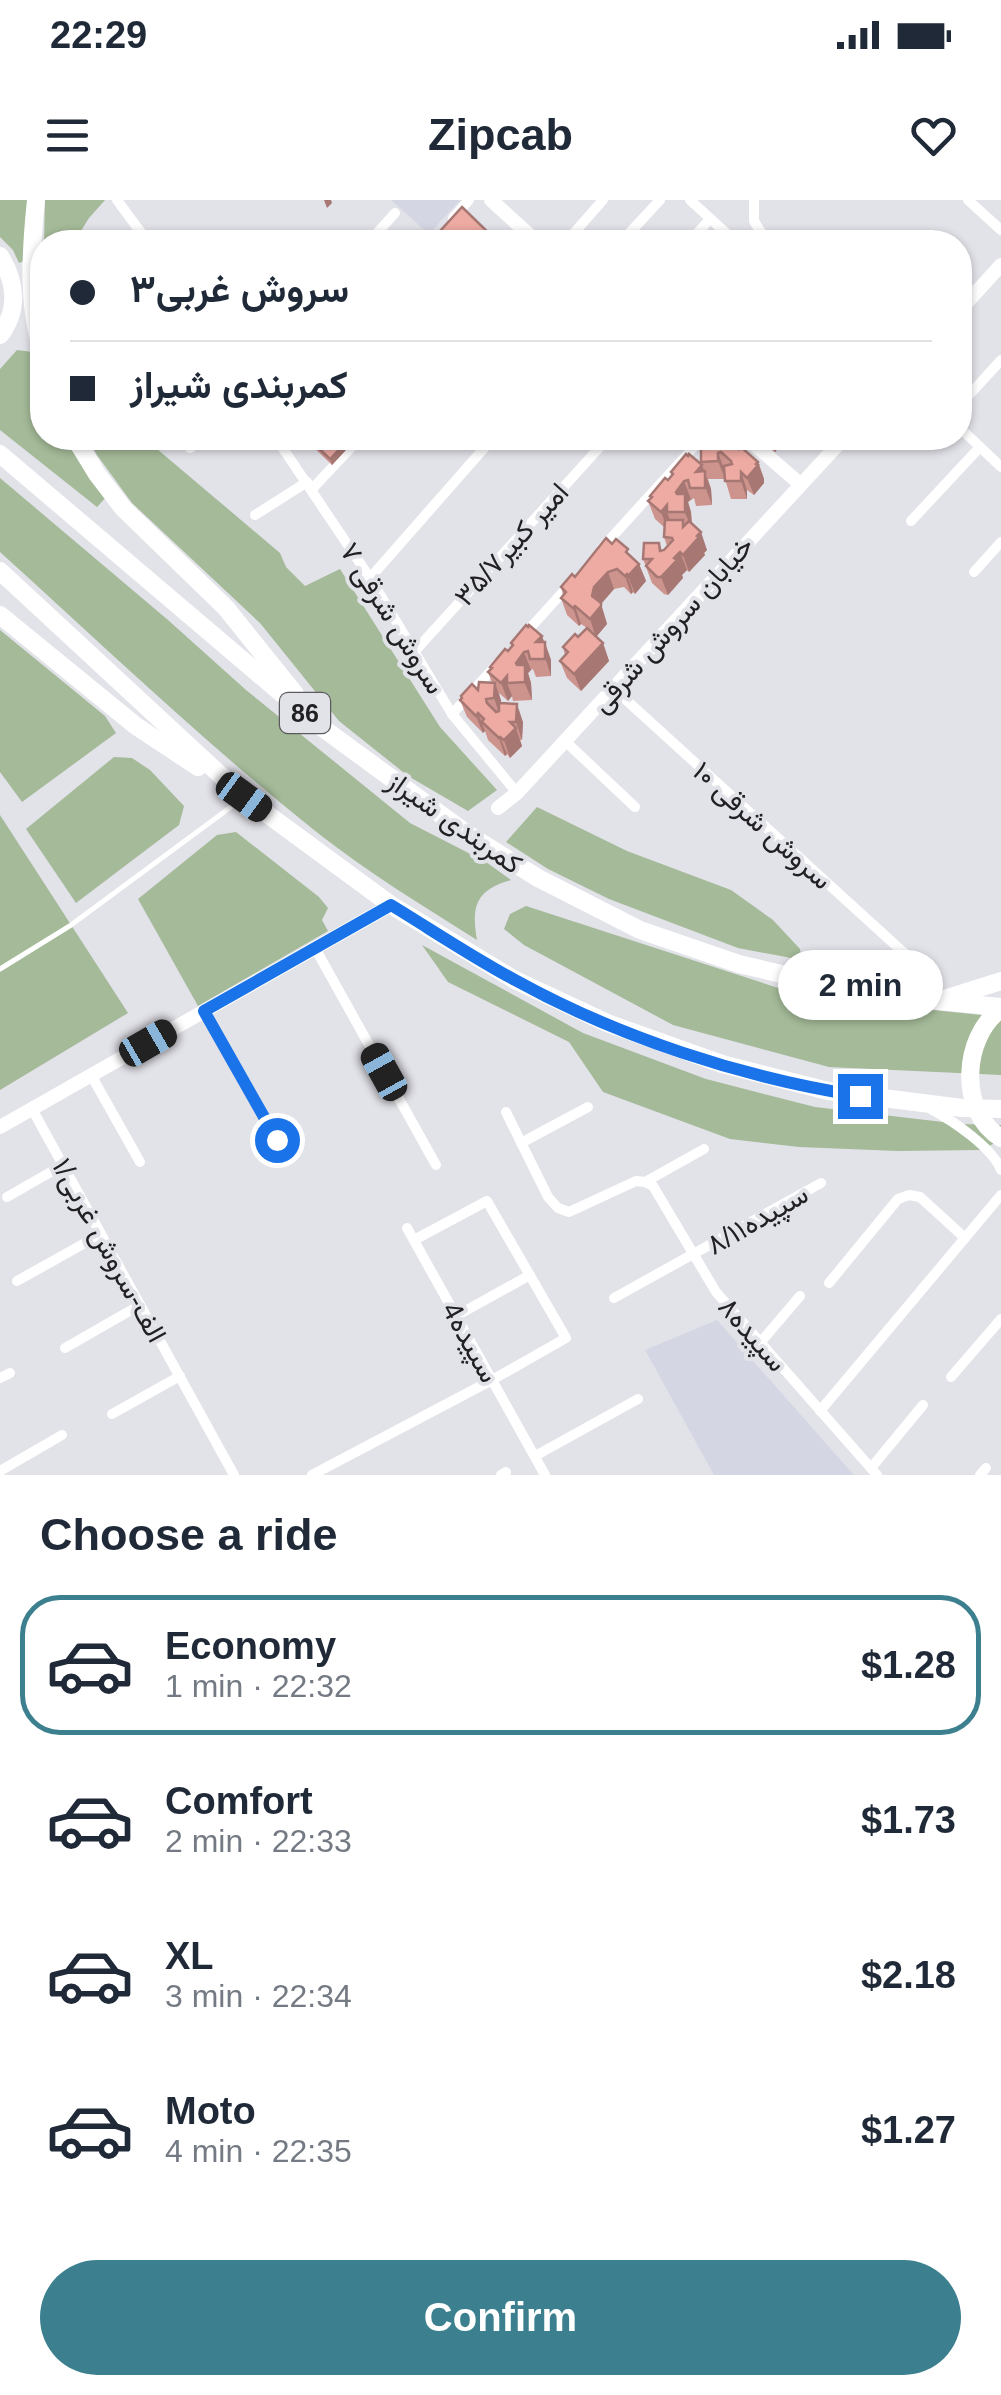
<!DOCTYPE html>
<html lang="en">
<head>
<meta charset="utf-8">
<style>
	:root { --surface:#fff; --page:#f2f2f3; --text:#1f2937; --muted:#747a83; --line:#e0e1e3; --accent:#3c808f }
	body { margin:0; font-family:Helvetica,Vazirmatn,sans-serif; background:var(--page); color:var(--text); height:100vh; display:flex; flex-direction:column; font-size:38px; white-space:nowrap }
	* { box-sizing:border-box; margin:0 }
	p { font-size:32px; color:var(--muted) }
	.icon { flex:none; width:55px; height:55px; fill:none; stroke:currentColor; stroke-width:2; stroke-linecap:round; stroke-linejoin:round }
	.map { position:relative; height:1275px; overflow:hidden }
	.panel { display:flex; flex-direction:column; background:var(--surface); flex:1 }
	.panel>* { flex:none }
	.banner { position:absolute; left:30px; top:30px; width:942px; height:220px; border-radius:40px; box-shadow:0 2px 8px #0004; display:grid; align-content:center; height:220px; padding:0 40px; background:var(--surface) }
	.end { position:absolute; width:45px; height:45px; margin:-22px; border:12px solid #1a73e8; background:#fff; box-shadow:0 0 0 5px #fff }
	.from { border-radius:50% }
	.bubble { position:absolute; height:70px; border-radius:35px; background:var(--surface); box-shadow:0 2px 8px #0004; font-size:32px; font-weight:800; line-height:70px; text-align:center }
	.car { position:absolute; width:30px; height:60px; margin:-30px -15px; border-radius:12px; box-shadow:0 0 8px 2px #0007; background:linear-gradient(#222 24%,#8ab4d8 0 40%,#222 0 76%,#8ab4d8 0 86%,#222 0) }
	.banner b { display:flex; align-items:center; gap:35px; height:95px; font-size:38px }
	.banner b+b { border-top:2px solid var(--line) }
	.banner i { width:25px; height:25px; background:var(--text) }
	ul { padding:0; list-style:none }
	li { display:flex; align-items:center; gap:30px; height:140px; margin:0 20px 15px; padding:0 20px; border:5px solid transparent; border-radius:40px }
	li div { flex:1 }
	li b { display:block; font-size:38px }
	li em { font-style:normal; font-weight:800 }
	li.active { border-color:var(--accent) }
	li>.icon { width:90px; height:90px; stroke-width:1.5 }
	h2 { padding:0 40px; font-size:45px; line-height:120px }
	.primary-button { display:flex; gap:20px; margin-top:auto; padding:20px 40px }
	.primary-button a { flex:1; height:115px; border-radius:60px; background:var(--accent); color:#fff; font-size:40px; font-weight:800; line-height:115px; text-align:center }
	.status { display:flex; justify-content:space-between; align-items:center; height:70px; padding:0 50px; background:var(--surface); direction:ltr }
	.status svg { height:28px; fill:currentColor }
	header { display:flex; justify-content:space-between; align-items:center; height:130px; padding:0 40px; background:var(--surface); font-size:45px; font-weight:800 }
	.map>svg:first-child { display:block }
	.built { fill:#d5d6e4 }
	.green { fill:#a4ba98 }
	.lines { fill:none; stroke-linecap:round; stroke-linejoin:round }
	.lane { stroke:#fff; stroke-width:5 }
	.street { stroke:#fff; stroke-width:10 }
	.secondary { stroke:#fff; stroke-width:14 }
	.highway { stroke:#fff; stroke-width:18 }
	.wall { fill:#cd938d }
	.shaded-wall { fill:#a77873 }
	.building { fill:#eeaba4; stroke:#a77873; stroke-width:2.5 }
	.route { stroke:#1a73e8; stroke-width:12 }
	.labels { text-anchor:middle; stroke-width:8; stroke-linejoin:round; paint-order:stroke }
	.shield { fill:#e2e2e9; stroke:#5b5b5f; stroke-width:2.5 }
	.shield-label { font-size:25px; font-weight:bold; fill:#212124 }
	.street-label { font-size:28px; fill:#212124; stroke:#e2e2e9 }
</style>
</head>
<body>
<div class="status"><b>22:29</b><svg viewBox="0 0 49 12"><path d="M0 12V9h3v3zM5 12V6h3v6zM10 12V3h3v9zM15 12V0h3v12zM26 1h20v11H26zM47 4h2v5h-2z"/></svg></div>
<header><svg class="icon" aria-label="menu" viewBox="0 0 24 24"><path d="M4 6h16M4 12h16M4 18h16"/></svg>Zipcab<svg class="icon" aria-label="heart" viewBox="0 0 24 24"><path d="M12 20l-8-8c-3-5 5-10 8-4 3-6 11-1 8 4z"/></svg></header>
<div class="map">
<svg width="1001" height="1275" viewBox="0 0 1001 1275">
	<rect width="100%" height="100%" fill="#e2e2e9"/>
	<g class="built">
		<polygon points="391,0 460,0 429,34"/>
		<polygon points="717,1120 854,1275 714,1275 645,1150"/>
	</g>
	<g class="green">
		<polygon points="0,0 32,0 29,59 19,63 13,50 0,37"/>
		<polygon points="45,0 105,0 89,18 74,42 44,42"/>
		<polygon points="17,150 41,153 42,238 73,238 108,295 97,307 0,230 0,169"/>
		<polygon points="87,238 144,238 280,353 286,367 305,386 340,369 440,527 497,590 468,611 408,576 339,521 260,423 132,303 97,255"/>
		<path d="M 0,278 L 168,420 L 246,490 L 410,623 L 486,662 L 511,680 C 476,690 471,706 477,740 C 423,706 369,673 319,634 C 208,546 105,447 0,352 Z"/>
		<polygon points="0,430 105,516 116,533 22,602 0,572"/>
		<polygon points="114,557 132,558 150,570 184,606 179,625 76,703 26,629"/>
		<polygon points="537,607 627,651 731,690 773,720 800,749 802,760 738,748 609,699 548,669 506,642"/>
		<polygon points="0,615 128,813 0,890"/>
		<polygon points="236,632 319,697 328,708 322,720 328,731 198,806 138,699 217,635"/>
		<polygon points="526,706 806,797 1001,817 1001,875 829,867 673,825 524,745 504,729 510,714"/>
		<polygon points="422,745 583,833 706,879 815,907 960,924 1001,925 1001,940 981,950 898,951 799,947 730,939 603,892 569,842 448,782"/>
	</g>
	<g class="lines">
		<polyline class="lane" points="0,769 71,725 239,601"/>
		<g class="street">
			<polyline points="117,0 148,42"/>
			<polyline points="690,0 736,42"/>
			<polyline points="754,0 754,21 767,42"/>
			<polyline points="968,0 1001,30"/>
			<polyline points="453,18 469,0"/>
			<polyline points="369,42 395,13"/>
			<polyline points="566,42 603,0"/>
			<polyline points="621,42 660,0"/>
			<polyline points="689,42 710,19"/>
			<polyline points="960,205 1001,160"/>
			<polyline points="960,228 1001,267"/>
			<polyline points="276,238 370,378 452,514 517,593"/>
			<polyline points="190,248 206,238"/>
			<polyline points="312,289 360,238"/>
			<polyline points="255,315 307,282"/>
			<polyline points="911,321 980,247"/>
			<polyline points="602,348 702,238"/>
			<polyline points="974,372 1001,342"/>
			<polyline points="370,378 493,238"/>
			<polyline points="522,437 571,383"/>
			<polyline points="415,451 608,238"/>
			<polyline points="613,488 914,762"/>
			<polyline points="452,514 497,464"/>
			<polyline points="565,541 635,607"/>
			<polyline points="315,748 436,965"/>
			<polyline points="204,811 277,940"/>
			<polyline points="91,875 140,962"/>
			<polyline points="32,909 234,1275"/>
			<path d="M 931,909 C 953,921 992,947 1001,970"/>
			<polyline points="506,912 548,997 558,1008 569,1012 636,981 645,982 704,949"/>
			<polyline points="521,943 588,907"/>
			<polyline points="645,982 653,986 716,1092 877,1275"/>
			<polyline points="7,997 63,965"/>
			<polyline points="407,1028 545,1275"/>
			<polyline points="17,1081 101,1034"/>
			<polyline points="829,1083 898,999 909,995 920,997 965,1038"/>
			<polyline points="614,1098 821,983"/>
			<polyline points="456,1116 530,1075"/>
			<polyline points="760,1143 800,1096"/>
			<polyline points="65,1148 140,1105"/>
			<polyline points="951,1177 1001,1119"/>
			<polyline points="0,1178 10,1173"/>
			<polyline points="820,1211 1001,995"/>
			<polyline points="112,1214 180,1176"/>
			<polyline points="535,1256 638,1199"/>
			<polyline points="871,1268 923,1205"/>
			<polyline points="0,1271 62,1235"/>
			<polyline points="312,1275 492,1180 566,1138 487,1001 414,1040"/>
			<polyline points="501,1275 506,1272"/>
			<polyline points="980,1275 986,1268"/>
		</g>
		<g class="secondary">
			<polyline points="491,0 537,42"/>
			<polyline points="960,110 1001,65"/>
			<polyline points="747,238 800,284"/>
			<polyline points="498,608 517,593 844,238"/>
			<polyline points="0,927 391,705"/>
		</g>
		<g class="highway">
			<path d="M 36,0 C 31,48 27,103 42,150"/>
			<path d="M 0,56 C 16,82 19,110 0,135"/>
			<polyline points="75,238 97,274 123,308 226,408 295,494"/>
			<polyline points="0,254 320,526 466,633 538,678 640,730 739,764 837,787 897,797 1001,807"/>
			<polyline points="0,371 244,597 391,705 515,780 607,823 722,864 828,891 962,908 1001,909"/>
			<polyline points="0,415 136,526 198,567"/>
			<polyline points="944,799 1001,781"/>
			<path d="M 1001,809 C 962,837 958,912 1001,938"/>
		</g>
	</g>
	<g class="wall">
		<polygon points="304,238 357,238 332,265"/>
		<polygon points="701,238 735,241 737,248 758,262 764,279 764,283 754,295 747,290 747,299 731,299 725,279 708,279 711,289 712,305 696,306 694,298 688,302 691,312 692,324 707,350 704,353 705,355 689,372 687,370 682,375 683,378 668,395 664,394 652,383 643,359 659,343 662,351 667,346 664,337 664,327 655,319 648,301 651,298 650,296 672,275 671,272 702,265 704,271 701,262 703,243"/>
		<polygon points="754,238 784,238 778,244 779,247 775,252"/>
		<polygon points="612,344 639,364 646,381 635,394 633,392 631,394 624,387 614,389 601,404 607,424 596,437 603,443 609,461 581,491 567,478 560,461 565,455 563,447 578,437 587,428 581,424 579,426 567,415 561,398 563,395 561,387"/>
		<polygon points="545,442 551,460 551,476 536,477 533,469 531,470 528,473 531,483 532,500 513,501 512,496 508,501 499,493 501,503 523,522 522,540 520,540 522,546 510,558 507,554 505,556 488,540 485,531 483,533 467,517 460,500 492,483 488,472 491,469 490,467 508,451 512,446 511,443"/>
	</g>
	<g class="shaded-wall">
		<polygon points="324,0 331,0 332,3 327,8"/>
		<polygon points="350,238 357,238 332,265 330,259"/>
		<polygon points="770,238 784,238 778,244 779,247 775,252"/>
		<polygon points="718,253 725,271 725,279 718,261"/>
		<polygon points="758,262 764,279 764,283 754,295 747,278"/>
		<polygon points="702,265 711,289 712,305 705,286 703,289 696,272"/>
		<polygon points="741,272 747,290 747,299 741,281"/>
		<polygon points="684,281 691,299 688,302 691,312 692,329 676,292"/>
		<polygon points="667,305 667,312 672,325 668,330 661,312"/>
		<polygon points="701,332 707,350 704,353 705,355 689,372 683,355"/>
		<polygon points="680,352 687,370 682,375 683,378 668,395 661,377"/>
		<polygon points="639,364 646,381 635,394 628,376"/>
		<polygon points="608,372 614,389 601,404 607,424 596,437 590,419 594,387"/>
		<polygon points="627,374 633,392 631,394 625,376"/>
		<polygon points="575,406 581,424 579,426 573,408"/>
		<polygon points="542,436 551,460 551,476 545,457 542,460 536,442"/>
		<polygon points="603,443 609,461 581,491 574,474"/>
		<polygon points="524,452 531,470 528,473 531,483 532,500 516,463"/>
		<polygon points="507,476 507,483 512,496 508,501 501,483"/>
		<polygon points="495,483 501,500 500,516 494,498"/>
		<polygon points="517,504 523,522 522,540 516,522"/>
		<polygon points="478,513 485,531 483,533 476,516"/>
		<polygon points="516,528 522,546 510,558 504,540"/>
		<polygon points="500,537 507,554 505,556 499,538"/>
	</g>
	<g class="building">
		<polygon points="462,7 498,42 430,42"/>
		<polygon points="308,238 350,238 330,259"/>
		<polygon points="701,238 730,238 735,241 732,244 739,249 741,247 758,262 756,264 758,265 747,278 741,272 741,281 725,281 724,266 732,264 731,261 721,252 718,253 718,261 701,262 701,243 707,243"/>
		<polygon points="686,254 688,256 689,254 702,265 696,272 705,271 705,288 690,288 688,280 684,281 676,292 677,294 685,294 685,312 667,312 667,305 661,312 648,301 652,297 650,296 665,278 668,280 673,274 671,272"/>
		<polygon points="665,320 683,320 683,327 689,321 701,332 697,336 699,337 683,355 680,352 674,358 677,360 661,377 657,377 646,366 652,359 643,359 644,343 659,343 660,351 664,350 673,340 672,338 664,337"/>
		<polygon points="606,338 612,344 616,339 628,349 626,352 639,364 628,376 627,374 625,376 617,369 608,372 594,387 592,396 601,403 601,406 590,419 575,406 573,408 561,398 566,392 561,387 572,374 575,377"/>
		<polygon points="526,425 528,427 529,425 542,436 536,442 545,442 545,459 530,459 528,451 524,452 516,463 517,465 525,465 525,482 507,483 507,476 501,483 488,472 492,468 490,467 505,449 508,451 513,445 511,443"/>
		<polygon points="587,428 603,443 574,474 560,461 568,452 563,447 575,434 578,437"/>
		<polygon points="479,482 495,483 494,498 486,499 487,503 496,512 499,511 499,503 517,504 516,522 510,522 516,528 504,540 500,537 499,538 482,522 484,519 478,513 476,516 460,500 462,498 461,496 472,484 478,490"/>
	</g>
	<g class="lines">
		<path class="route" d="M 277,940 L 204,811 L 391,705 C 432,730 472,757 515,780 C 618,837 743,878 860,896"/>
	</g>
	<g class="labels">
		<rect class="shield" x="280" y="493" width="50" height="40" rx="8"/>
		<g class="shield-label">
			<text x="305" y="522">86</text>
		</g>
		<g class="street-label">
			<text transform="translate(511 344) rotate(-48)" y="10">امیر کبیر۳۵/۷</text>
			<text transform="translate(393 418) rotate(58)" y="10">سروش شرقی ۷</text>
			<text transform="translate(672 424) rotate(-48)" y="10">خیابان سروش شرقی</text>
			<text transform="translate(455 622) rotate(35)" y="10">کمربندی شیراز</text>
			<text transform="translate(763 625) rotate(42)" y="10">سروش شرقی ۱۰</text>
			<text transform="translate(757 1019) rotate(-30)" y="10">سپیده۸/۱۱</text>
			<text transform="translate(110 1050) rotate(61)" y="10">۱/الف-سروش غربی</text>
			<text transform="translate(753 1134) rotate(49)" y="10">سپیده۸</text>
			<text transform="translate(471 1142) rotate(61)" y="10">4سپیده</text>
		</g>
	</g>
</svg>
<i class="end from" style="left:277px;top:940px"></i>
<i class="end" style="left:860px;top:896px"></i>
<div class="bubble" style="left:778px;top:750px;width:165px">2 min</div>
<i class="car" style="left:244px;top:597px;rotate:126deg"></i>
<i class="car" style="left:148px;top:843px;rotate:60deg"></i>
<i class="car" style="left:384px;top:872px;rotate:331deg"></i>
<div class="banner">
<b><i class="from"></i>سروش غربی۳</b>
<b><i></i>کمربندی شیراز</b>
</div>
</div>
<section class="panel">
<h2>Choose a ride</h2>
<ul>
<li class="active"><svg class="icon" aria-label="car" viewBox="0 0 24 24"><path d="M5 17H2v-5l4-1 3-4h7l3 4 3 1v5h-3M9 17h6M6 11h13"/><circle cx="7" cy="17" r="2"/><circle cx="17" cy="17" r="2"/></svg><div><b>Economy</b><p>1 min · 22:32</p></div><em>$1.28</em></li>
<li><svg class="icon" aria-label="car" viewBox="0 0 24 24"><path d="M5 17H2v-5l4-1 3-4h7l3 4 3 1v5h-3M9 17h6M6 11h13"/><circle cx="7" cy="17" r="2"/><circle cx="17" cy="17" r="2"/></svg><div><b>Comfort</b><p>2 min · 22:33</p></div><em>$1.73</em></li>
<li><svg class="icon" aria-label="car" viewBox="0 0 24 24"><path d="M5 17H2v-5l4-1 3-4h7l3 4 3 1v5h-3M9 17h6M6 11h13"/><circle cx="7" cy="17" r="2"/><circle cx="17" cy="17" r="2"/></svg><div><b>XL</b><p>3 min · 22:34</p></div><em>$2.18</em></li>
<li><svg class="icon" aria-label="car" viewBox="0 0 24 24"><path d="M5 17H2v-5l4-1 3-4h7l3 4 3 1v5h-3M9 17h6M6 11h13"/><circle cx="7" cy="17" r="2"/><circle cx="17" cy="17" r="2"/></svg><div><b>Moto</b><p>4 min · 22:35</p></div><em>$1.27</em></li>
</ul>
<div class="primary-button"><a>Confirm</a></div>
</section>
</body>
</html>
